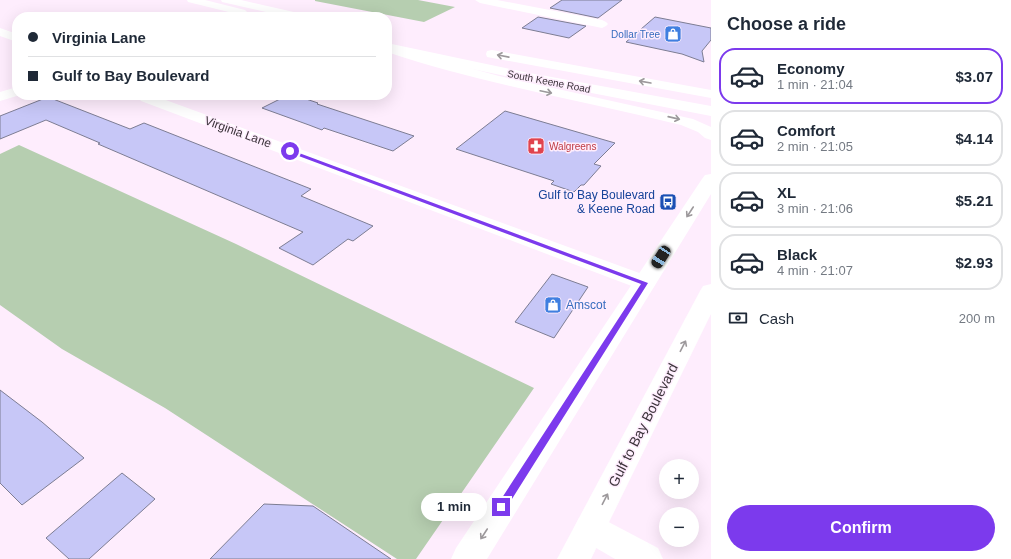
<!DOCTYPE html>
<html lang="en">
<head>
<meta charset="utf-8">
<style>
	:root { --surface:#fff; --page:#f6f6f7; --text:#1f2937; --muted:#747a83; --line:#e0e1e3; --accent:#7c3aed }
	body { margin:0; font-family:Arial,sans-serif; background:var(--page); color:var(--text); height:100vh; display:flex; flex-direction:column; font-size:15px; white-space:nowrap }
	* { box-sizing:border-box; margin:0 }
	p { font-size:13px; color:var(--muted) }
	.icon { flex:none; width:22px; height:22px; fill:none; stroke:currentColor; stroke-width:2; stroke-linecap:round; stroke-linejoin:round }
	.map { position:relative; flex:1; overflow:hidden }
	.panel { display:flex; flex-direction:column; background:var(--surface); width:300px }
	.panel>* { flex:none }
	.top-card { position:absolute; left:12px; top:12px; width:380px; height:88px; border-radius:16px; box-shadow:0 4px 16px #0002; display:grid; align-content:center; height:88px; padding:0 16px; background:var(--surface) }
	.fabs { position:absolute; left:659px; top:459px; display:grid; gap:8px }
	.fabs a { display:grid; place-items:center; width:40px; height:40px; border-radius:50%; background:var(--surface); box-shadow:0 4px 16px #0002; font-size:20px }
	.end { position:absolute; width:18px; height:18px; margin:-9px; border:5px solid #7c3aed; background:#fff; box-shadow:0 0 0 2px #fff }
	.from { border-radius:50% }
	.bubble { position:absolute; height:28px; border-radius:14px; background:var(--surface); box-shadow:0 4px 16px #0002; font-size:13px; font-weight:800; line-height:28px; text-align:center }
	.car { position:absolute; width:12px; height:24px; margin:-12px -6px; border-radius:5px; box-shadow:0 0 3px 1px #0007; background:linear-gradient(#222 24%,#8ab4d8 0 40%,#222 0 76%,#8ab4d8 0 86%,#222 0) }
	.top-card b { display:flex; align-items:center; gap:14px; height:38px; font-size:15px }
	.top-card b+b { border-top:1px solid var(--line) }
	.top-card i { width:10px; height:10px; background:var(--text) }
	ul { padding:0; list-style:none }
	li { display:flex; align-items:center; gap:12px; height:56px; margin:0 8px 6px; padding:0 8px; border:2px solid var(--line); border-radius:16px }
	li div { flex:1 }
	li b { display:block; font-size:15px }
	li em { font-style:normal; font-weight:800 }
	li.active { border-color:var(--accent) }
	li>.icon { width:36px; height:36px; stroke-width:1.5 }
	h2 { padding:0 16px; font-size:18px; line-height:48px }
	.pay { display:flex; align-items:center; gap:10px; height:44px; padding:0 16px; font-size:15px }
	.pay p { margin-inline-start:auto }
	.action { display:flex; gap:8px; margin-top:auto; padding:8px 16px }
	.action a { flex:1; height:46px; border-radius:24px; background:var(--accent); color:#fff; font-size:16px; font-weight:800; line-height:46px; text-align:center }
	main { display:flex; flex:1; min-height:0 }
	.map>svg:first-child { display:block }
	.green { fill:#b6ceb0 }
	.building { fill:#c7c7f7; stroke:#7d7d93 }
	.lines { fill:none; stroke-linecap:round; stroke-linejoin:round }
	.street { fill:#fff; fill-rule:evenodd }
	.secondary { fill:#fff; fill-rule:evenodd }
	.primary { fill:#fff; fill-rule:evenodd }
	.oneway { stroke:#9d999c }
	.route { fill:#7c3aed }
	.labels { text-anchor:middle; stroke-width:3; stroke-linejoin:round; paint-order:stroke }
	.far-shop-label { font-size:10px; fill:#366cbe; stroke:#feedfd; text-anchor:end }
	.far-street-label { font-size:10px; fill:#3b333a; stroke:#feedfd }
	.far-health-label { font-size:10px; fill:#be3a42; stroke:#feedfd; text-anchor:start }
	.street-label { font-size:12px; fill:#3b333a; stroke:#feedfd }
	.transit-label { font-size:12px; fill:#164399; stroke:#feedfd; text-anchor:end }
	.shop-label { font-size:12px; fill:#366cbe; stroke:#feedfd; text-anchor:start }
	.near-street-label { font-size:14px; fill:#3b333a; stroke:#feedfd }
</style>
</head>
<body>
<main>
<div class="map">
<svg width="711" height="559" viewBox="0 0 711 559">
	<rect width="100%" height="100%" fill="#feedfd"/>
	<g class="green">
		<polygon points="315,0 418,0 455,7 424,22 315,1"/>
		<polygon points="19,145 236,244 534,388 416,559 397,559 165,408 62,349 0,305 0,154"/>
	</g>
	<g class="building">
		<polygon points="562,0 622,0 598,18 550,8"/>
		<polygon points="538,17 586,26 569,38 522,28"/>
		<polygon points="655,17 711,28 711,40 702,51 704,62 682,54 626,42"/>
		<polygon points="288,95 294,95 318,103 317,104 414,136 393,151 324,128 322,130 309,125 262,108"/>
		<polygon points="48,97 130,129 144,123 311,189 301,196 373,226 353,241 348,239 313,265 279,248 303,232 98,144 100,143 46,120 0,139 0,116"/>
		<polygon points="505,111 615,143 594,164 601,166 584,185 581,185 574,192 551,184 554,181 456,149"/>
		<polygon points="552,274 588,287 554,338 515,322"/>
		<polygon points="0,390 42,422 84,458 22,505 0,483"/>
		<polygon points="122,473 155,499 89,559 69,559 46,538"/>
		<polygon points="264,504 313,506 391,559 210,559"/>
	</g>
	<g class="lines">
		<g class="street">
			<polygon points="475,0 497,0 602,20 606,22 608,24 606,26 602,28 480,3"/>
			<polygon points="220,13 224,14 225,17 210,17 212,15"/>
			<polygon points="0,28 17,34 17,42 0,36"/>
			<polygon points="17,87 17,95 20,95 0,101 0,92"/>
			<polygon points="141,95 152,95 653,278 656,283 653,288 645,290 637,288 141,101 139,98"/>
			<polygon points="590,513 601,518 658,548 663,559 615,559 579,538 574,528 579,518"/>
		</g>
		<g class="secondary">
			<polygon points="187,0 205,0 245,10 247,12 245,14 241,15 188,2"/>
			<polygon points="221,0 241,0 307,15 309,17 288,17 222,2"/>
			<polygon points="387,43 524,72 711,106 711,116 524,80 387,51"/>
			<polygon points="492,50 711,90 711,98 487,57 486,54 487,51"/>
		</g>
		<g class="primary">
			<path d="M 387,44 L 429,57 L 499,76 L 693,119 L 711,127 L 711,140 L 705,138 L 698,132 L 681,125 C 583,101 483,84 387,52 Z"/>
			<polygon points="711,174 711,194 487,559 451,559 456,548 702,179 705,175"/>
			<polygon points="711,284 711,314 591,559 557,559 700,291 703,286"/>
		</g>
	</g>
	<defs><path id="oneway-shaft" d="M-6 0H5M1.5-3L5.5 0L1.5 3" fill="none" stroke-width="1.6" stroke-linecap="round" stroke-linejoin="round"/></defs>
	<g class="oneway">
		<use href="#oneway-shaft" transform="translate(503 56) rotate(-169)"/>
		<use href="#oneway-shaft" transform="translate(645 82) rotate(-170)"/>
		<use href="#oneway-shaft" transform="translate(546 92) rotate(12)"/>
		<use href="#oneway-shaft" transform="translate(674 118) rotate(13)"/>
		<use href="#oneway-shaft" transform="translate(690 212) rotate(123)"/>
		<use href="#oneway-shaft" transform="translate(683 346) rotate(-63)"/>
		<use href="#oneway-shaft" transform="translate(605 499) rotate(-63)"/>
		<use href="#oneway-shaft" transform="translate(484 534) rotate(123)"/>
	</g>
	<polygon class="route" points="288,150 291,150 648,283 505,510 498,510 497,507 498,504 641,284 288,152"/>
	<defs>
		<g id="shop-square" transform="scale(0.9)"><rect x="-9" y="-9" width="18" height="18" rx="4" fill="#3f7fe0" stroke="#feedfd"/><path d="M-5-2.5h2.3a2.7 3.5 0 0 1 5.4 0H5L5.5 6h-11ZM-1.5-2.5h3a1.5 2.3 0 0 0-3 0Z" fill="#fff"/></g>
		<g id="pharmacy-square" transform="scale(0.9)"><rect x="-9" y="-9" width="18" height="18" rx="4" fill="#e0444e" stroke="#feedfd"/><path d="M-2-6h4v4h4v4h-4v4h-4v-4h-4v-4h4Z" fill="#fff"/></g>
		<g id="bus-square" transform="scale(0.9)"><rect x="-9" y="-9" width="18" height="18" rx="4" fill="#1a4fb4" stroke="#feedfd"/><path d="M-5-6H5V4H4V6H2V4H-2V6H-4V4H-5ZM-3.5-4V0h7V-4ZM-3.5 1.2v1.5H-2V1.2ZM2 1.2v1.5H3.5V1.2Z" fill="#fff"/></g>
	</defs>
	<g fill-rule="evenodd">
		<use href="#shop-square" x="673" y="34"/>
		<use href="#pharmacy-square" x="536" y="146"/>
		<use href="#bus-square" x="668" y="202"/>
		<use href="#shop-square" x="553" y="305"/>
	</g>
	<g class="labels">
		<g class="far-shop-label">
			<text x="660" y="38">Dollar Tree</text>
		</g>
		<g class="far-street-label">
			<text transform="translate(549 81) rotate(11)" y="4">South Keene Road</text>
		</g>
		<g class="far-health-label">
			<text x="549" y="150">Walgreens</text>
		</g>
		<g class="street-label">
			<text transform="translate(238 132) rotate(20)" y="4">Virginia Lane</text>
		</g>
		<g class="transit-label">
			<text x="655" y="199">Gulf to Bay Boulevard<tspan x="655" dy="14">&amp; Keene Road</tspan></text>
		</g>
		<g class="shop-label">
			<text x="566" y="309">Amscot</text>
		</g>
		<g class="near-street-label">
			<text transform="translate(643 425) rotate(-63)" y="5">Gulf to Bay Boulevard</text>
		</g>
	</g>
</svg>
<div class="fabs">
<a>+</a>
<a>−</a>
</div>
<i class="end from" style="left:290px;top:151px"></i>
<i class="end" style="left:501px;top:507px"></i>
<div class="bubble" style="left:421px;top:493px;width:66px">1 min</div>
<i class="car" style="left:661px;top:257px;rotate:213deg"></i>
<div class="top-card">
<b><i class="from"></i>Virginia Lane</b>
<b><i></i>Gulf to Bay Boulevard</b>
</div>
</div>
<section class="panel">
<h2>Choose a ride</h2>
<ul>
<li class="active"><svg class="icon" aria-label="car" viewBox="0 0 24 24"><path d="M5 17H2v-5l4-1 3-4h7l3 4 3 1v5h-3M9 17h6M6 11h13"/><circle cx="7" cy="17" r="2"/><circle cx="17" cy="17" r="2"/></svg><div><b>Economy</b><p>1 min · 21:04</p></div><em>$3.07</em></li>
<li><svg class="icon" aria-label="car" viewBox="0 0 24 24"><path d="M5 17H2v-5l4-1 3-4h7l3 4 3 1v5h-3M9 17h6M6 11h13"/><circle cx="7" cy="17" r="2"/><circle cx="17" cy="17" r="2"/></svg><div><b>Comfort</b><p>2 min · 21:05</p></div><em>$4.14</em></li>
<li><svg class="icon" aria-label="car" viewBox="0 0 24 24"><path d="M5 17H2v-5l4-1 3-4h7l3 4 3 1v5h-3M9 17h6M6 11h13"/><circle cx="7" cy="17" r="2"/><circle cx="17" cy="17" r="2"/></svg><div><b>XL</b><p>3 min · 21:06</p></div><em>$5.21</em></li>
<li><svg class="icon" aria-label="car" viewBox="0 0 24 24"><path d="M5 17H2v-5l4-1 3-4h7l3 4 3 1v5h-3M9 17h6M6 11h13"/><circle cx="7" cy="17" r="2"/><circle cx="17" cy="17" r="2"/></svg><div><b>Black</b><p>4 min · 21:07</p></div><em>$2.93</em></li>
</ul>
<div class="pay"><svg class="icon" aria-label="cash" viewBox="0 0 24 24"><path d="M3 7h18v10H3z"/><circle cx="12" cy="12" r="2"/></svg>Cash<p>200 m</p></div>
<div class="action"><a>Confirm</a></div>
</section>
</main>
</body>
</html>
